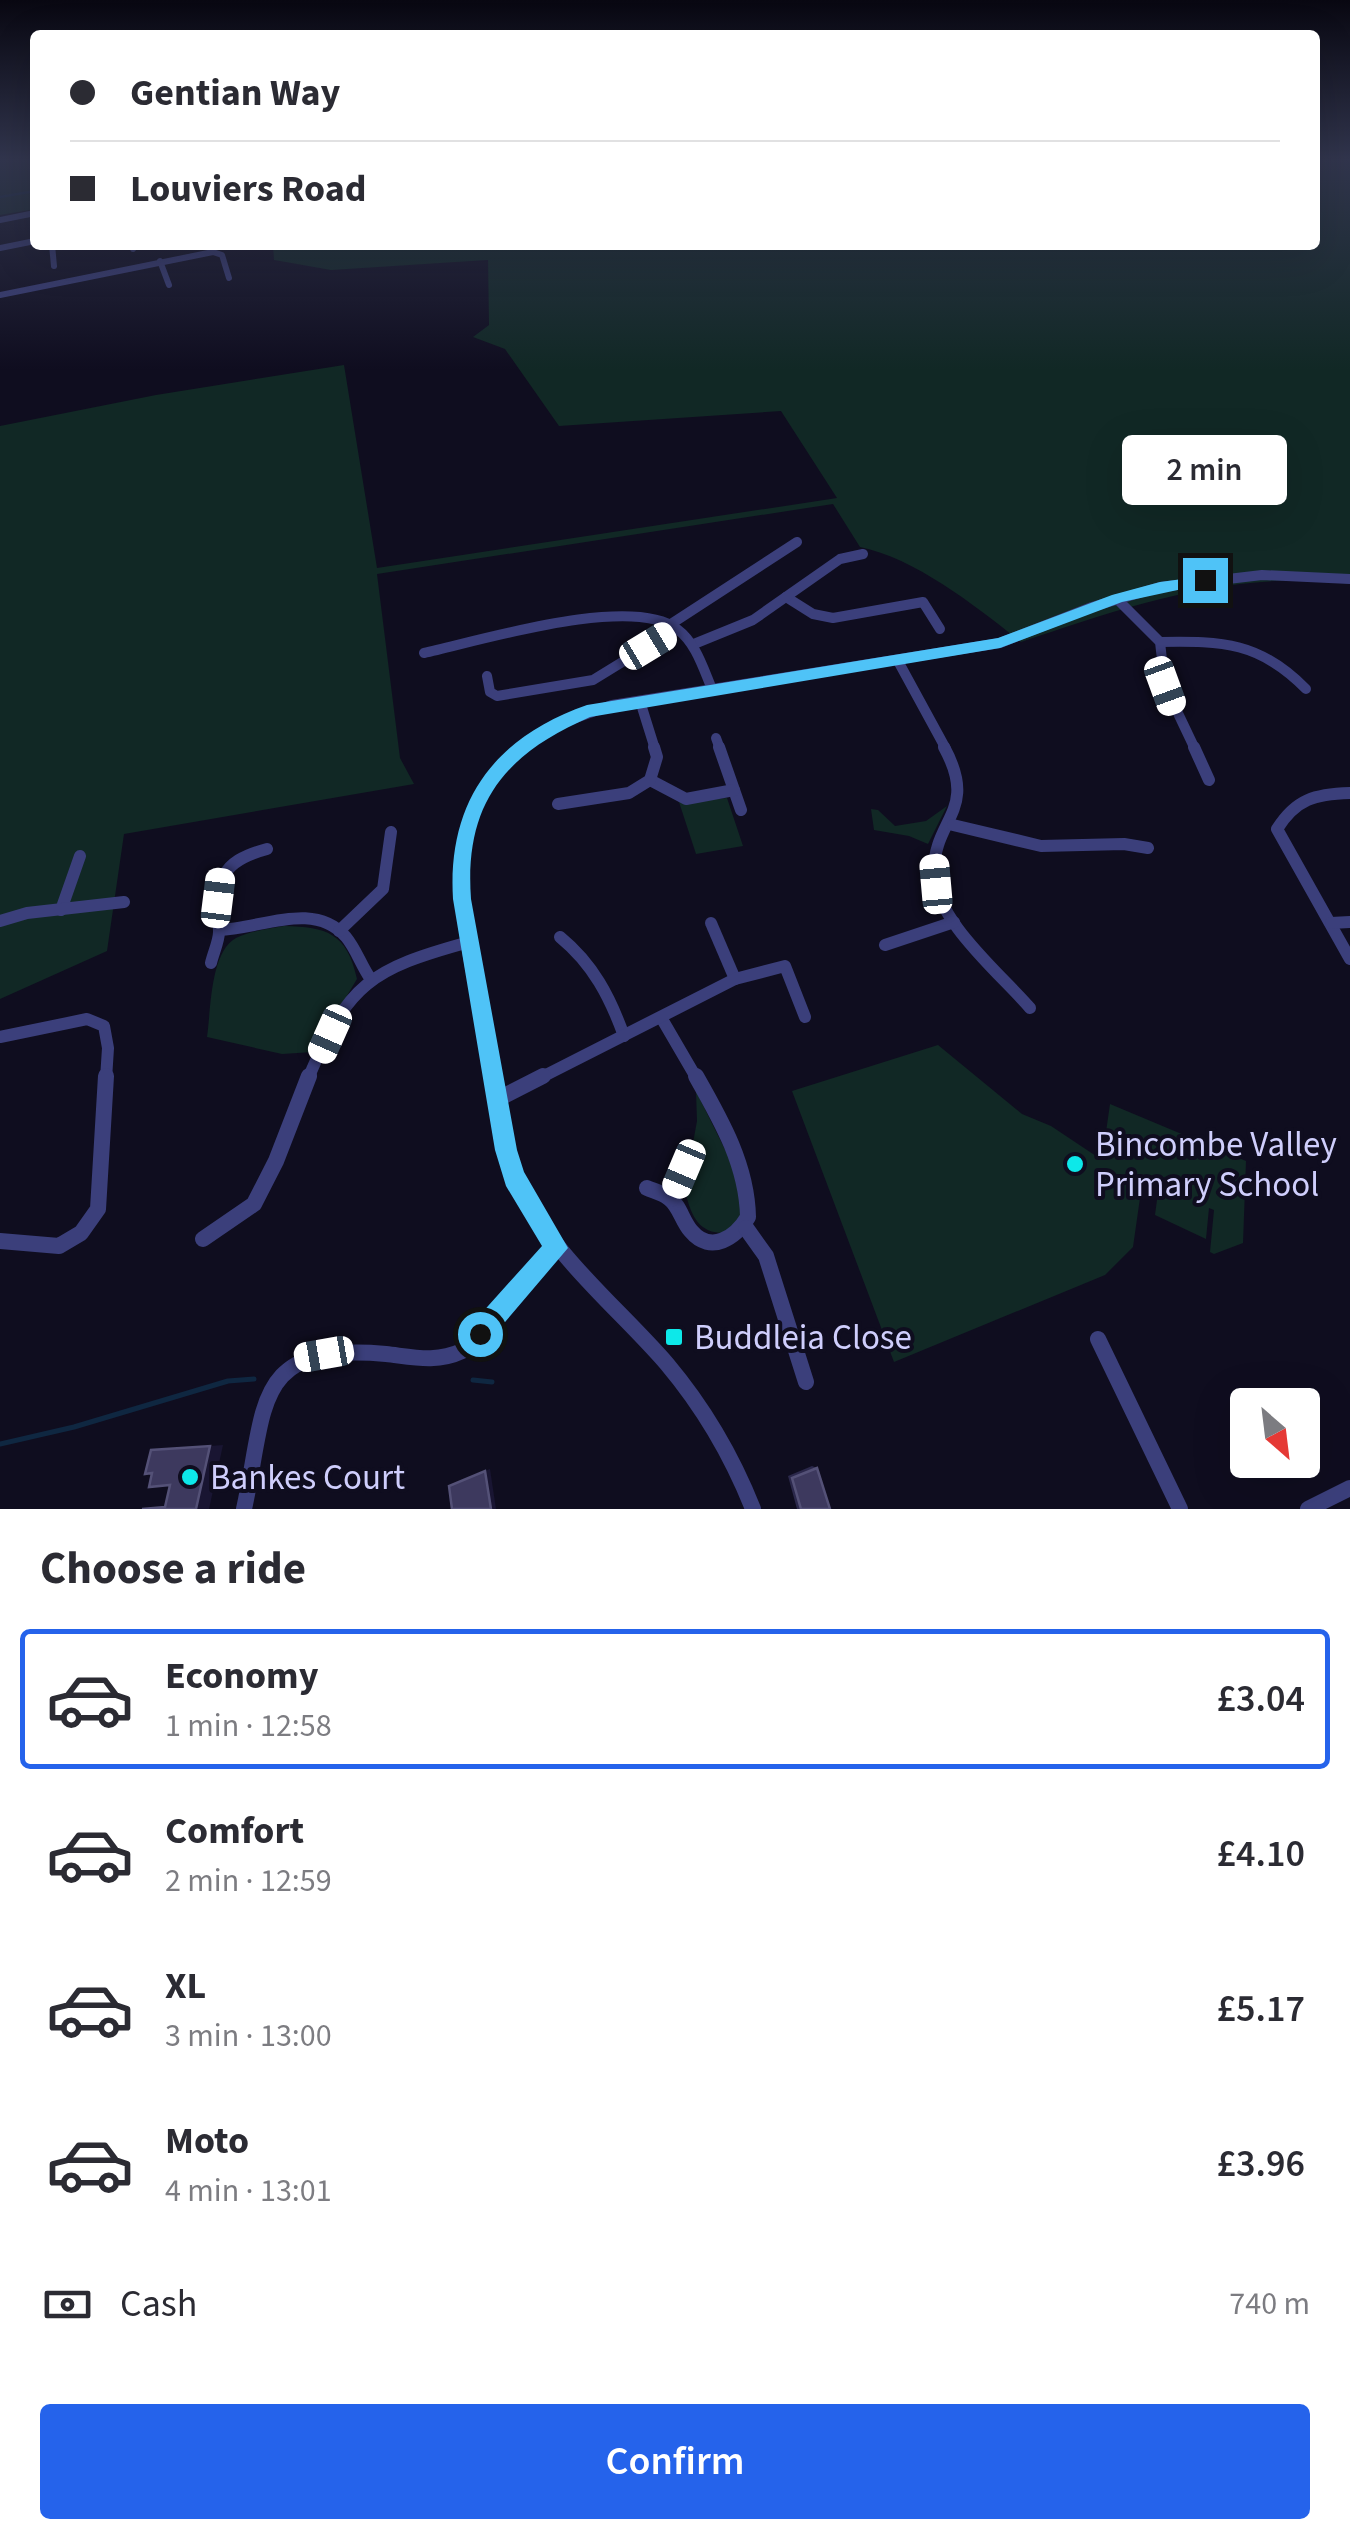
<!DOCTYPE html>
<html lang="en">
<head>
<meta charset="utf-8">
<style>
	:root { --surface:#fff; --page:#f2f2f3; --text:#2b2b33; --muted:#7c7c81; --line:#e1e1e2; --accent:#2563eb }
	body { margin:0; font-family:"Source Sans 3",sans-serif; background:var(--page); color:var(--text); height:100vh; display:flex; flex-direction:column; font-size:38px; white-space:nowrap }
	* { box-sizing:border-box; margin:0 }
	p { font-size:32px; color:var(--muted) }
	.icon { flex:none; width:55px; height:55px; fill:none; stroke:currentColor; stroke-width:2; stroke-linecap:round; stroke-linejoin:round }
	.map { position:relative; height:1509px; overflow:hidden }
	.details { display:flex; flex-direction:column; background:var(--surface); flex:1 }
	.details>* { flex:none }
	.banner { position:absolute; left:30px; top:30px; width:1290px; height:220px; border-radius:10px; box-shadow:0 10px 40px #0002; display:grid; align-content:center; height:220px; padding:0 40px; background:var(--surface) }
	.needle { width:65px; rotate:152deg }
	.fabs { position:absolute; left:1230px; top:1388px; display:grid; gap:20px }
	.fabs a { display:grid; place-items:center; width:90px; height:90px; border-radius:10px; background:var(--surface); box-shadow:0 10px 40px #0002; font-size:50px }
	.end { position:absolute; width:45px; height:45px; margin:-22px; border:12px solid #4fc3f7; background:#111; box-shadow:0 0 0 5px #111 }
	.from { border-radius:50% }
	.bubble { position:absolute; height:70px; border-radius:10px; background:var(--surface); box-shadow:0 10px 40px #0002; font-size:32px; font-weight:600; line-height:70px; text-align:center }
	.car { position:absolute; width:30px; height:60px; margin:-30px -15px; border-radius:12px; box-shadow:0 0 8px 2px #0007; background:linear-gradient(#fff 24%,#345 0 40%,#fff 0 76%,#345 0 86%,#fff 0) }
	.banner b { display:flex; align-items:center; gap:35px; height:95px; font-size:38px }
	.banner b+b { border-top:2px solid var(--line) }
	.banner i { width:25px; height:25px; background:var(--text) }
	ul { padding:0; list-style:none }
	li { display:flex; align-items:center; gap:30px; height:140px; margin:0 20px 15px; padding:0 20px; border:5px solid transparent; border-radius:10px }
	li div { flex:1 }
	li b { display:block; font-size:38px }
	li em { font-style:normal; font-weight:600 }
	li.active { border-color:var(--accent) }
	li>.icon { width:90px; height:90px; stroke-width:1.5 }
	h2 { padding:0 40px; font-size:45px; line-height:120px }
	.pay { display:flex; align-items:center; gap:25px; height:110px; padding:0 40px; font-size:38px }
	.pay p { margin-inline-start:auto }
	.button { display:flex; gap:20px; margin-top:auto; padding:20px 40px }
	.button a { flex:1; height:115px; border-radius:10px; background:var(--accent); color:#fff; font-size:40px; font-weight:600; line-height:115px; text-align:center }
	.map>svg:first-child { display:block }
	.green { fill:#112825 }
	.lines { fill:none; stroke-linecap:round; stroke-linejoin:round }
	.stream-far1 { stroke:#0f2741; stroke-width:2.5 }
	.stream { stroke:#0f2741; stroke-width:5 }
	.street-far3 { stroke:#3b3f7b; stroke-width:6 }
	.street-far2 { stroke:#3b3f7b; stroke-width:10 }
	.street-far1 { stroke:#3b3f7b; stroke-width:12 }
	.street { stroke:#3b3f7b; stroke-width:16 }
	.wall { fill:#2b284b }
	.shaded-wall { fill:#191532 }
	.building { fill:#3d395e; stroke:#545177; stroke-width:2.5 }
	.route { fill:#4fc3f7 }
	.poi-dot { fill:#0de8e9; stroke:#0f0d1f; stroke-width:4 }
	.labels { text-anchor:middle; stroke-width:8; stroke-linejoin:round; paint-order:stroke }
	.near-poi-label { font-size:35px; fill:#cfcefc; stroke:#0f0d1f; text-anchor:start }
</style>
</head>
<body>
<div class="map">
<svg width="1350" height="1509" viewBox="0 0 1350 1509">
	<rect width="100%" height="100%" fill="#0f0d1f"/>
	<g class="green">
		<polygon points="0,158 35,158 35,209 0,215"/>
		<path d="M 1315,158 L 1350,158 L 1350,584 C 1234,569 1128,606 1021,642 C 977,607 915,558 860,547 L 833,504 L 377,574 L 400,758 L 414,784 L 124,834 L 107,951 L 0,999 L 0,426 L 156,395 L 344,365 L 377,568 L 837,498 L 781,411 L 559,426 L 505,349 L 473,337 L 489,325 L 488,260 L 331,270 L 274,260 L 273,245 L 1315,245 Z"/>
		<polygon points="727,798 743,846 696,854 679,802"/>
		<polygon points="947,806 928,844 909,836 874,830 871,809 878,810 895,826 926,821"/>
		<path d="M 284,926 C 327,927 347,933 357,979 L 313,1052 L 282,1054 L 207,1037 C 211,1010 210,952 236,938 C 249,931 269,929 284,926 Z"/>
		<polygon points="938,1045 1022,1114 1051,1126 1102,1160 1110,1104 1246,1161 1243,1243 1214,1254 1210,1252 1214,1210 1209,1208 1206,1239 1155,1215 1159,1185 1143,1177 1133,1247 1105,1275 894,1362 792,1091"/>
		<path d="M 696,1091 L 742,1184 L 743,1218 L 724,1233 C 699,1233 692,1217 686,1195 L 699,1164 L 691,1154 L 697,1121 Z"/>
	</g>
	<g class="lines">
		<polyline class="stream-far1" points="0,197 35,191"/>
		<g class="stream">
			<polyline points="473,1380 492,1382"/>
			<polyline points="0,1444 74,1427 228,1381 254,1379"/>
		</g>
		<g class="street-far3">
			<polyline points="0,220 35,213"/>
			<polyline points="52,245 54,266"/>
			<polyline points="132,245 133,249"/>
			<polyline points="0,248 35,241"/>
			<polyline points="160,261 169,285"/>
			<polyline points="0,295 213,252 222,255 229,278"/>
		</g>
		<g class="street-far2">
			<polyline points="786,597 813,614 833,618 923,602 940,629"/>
			<polyline points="1117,599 1160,642 1165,686 1195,749"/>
			<polyline points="671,624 797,542"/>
			<path d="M 1160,642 C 1223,641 1260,642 1306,689"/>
			<polyline points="694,644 753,620 840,559 863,554"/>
			<path d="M 424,653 C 479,641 631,594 677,629 C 696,643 703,668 712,689"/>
			<polyline points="898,661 946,749"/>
			<polyline points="487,676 490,692 497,696 593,680 676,629"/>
			<polyline points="640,701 655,749"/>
			<polyline points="716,738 720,749"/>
			<polyline points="519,749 556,725 612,705 1000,643 1092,607 1160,587 1262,575 1350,579"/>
		</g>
		<g class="street-far1">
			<polyline points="719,747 741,810"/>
			<path d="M 944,747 C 979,811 934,818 934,871 C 934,920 1000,973 1030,1008"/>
			<polyline points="1194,747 1209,780"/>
			<polyline points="650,780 686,799 734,790"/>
			<path d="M 1350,793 C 1315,794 1296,799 1277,829 L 1350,959"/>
			<polyline points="558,804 629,793 650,780 657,757 654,747"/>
			<polyline points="953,825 1041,846 1124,844 1148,848"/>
			<polyline points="61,910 80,856"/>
			<polyline points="0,921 27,913 124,902"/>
			<polyline points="711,923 735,979"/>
			<polyline points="1331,923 1350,922"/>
			<path d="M 219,930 C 261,929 313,900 346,937 C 356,949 361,965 370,978"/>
			<polyline points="339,931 383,889 391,832"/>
			<path d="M 560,937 C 593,964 610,997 624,1036"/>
			<polyline points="885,945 954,922"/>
			<path d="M 211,963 C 213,954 219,941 219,932 C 218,885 214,863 267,849"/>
			<polyline points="662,1019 697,1079"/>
			<polyline points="0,1037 87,1019 104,1026 108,1048 106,1079"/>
			<path d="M 308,1079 C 348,983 371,969 469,942"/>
			<path d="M 494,1079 C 475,968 419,831 522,747"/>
			<polyline points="538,1079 735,979 785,966 805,1017"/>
		</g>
		<g class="street">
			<path d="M 494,1076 C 500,1112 503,1148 518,1181 C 549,1254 616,1305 667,1364 C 704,1408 732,1456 753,1509"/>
			<polyline points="498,1099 543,1076"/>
			<path d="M 647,1188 C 654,1191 663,1193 669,1198 C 680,1206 682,1221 691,1231 C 711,1255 736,1237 748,1217 C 747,1165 721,1120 696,1076"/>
			<polyline points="671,1199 684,1169"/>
			<polyline points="746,1228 766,1256 806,1382"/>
			<polyline points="203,1239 254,1204 276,1161 309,1076"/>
			<polyline points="0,1241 59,1246 81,1233 98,1209 106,1076"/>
			<polyline points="1098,1339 1180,1509"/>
			<path d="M 244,1509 C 267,1404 252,1342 386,1354 C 413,1357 437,1363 462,1351 L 556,1248"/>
			<polyline points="1308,1509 1350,1488"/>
		</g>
	</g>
	<polygon class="wall" points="812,1466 817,1468 830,1509 797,1509 788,1476"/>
	<g class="shaded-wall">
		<polygon points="223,1445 209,1509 196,1509 210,1446"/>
		<polygon points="490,1469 496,1509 491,1509 485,1471"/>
	</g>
	<g class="building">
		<polygon points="210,1446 196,1509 142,1509 165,1507 170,1485 149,1487 152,1473 145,1474 151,1450"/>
		<polygon points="817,1468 830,1509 801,1509 792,1478"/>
		<polygon points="485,1471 491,1509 452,1509 449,1486"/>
	</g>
	<linearGradient id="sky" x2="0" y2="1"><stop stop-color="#080711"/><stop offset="0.43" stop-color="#31354d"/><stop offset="1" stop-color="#31354d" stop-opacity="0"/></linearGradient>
	<rect width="1350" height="370" fill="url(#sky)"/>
	<path class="route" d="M 1205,576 L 1212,580 L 1210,583 L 1122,602 L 1000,648 L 590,717 C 505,754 464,803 471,899 L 517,1150 L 524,1172 L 568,1248 L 488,1342 L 480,1346 L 471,1342 L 467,1334 L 471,1325 L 542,1246 L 506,1186 L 495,1150 L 453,899 C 447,801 495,737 587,705 L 998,638 L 1112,595 L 1160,582 Z"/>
	<g class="poi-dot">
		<circle cx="1075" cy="1164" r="10"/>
		<rect x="664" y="1327" width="20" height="20" rx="5"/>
		<circle cx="190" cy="1477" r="10"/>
	</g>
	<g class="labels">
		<g class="near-poi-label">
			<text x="1095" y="1156">Bincombe Valley<tspan x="1095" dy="40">Primary School</tspan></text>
			<text x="694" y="1349">Buddleia Close</text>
			<text x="210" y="1489">Bankes Court</text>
		</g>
	</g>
</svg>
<div class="fabs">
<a><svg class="needle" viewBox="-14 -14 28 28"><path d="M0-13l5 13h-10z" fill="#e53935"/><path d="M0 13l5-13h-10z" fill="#7c7c81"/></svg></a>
</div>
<i class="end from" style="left:480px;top:1334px"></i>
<i class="end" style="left:1205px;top:580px"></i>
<div class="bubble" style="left:1122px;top:435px;width:165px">2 min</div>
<i class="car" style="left:648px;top:646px;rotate:59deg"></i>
<i class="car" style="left:1165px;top:686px;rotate:160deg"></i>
<i class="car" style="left:936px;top:884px;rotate:355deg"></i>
<i class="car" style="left:218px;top:898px;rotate:7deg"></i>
<i class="car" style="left:330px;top:1034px;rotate:204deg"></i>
<i class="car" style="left:684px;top:1169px;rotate:203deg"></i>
<i class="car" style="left:324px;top:1354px;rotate:260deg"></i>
<div class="banner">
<b><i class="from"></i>Gentian Way</b>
<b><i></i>Louviers Road</b>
</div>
</div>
<section class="details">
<h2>Choose a ride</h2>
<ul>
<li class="active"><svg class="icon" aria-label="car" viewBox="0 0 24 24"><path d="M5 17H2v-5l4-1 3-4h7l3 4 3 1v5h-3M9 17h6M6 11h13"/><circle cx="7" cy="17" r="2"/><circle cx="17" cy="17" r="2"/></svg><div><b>Economy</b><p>1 min · 12:58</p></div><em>£3.04</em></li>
<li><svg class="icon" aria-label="car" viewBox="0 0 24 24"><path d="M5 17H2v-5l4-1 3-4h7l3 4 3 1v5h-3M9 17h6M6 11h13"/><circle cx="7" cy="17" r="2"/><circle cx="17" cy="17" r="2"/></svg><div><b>Comfort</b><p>2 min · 12:59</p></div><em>£4.10</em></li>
<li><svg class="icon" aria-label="car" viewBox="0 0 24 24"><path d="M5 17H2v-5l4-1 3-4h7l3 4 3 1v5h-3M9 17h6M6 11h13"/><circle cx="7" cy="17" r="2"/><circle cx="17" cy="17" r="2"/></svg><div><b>XL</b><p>3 min · 13:00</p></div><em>£5.17</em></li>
<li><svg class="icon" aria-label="car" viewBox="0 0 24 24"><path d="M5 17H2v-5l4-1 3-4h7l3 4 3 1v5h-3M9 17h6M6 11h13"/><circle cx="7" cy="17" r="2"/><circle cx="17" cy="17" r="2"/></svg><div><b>Moto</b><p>4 min · 13:01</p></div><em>£3.96</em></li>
</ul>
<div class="pay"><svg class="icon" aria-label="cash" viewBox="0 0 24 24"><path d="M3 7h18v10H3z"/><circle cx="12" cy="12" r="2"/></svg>Cash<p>740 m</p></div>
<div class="button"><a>Confirm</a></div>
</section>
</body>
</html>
